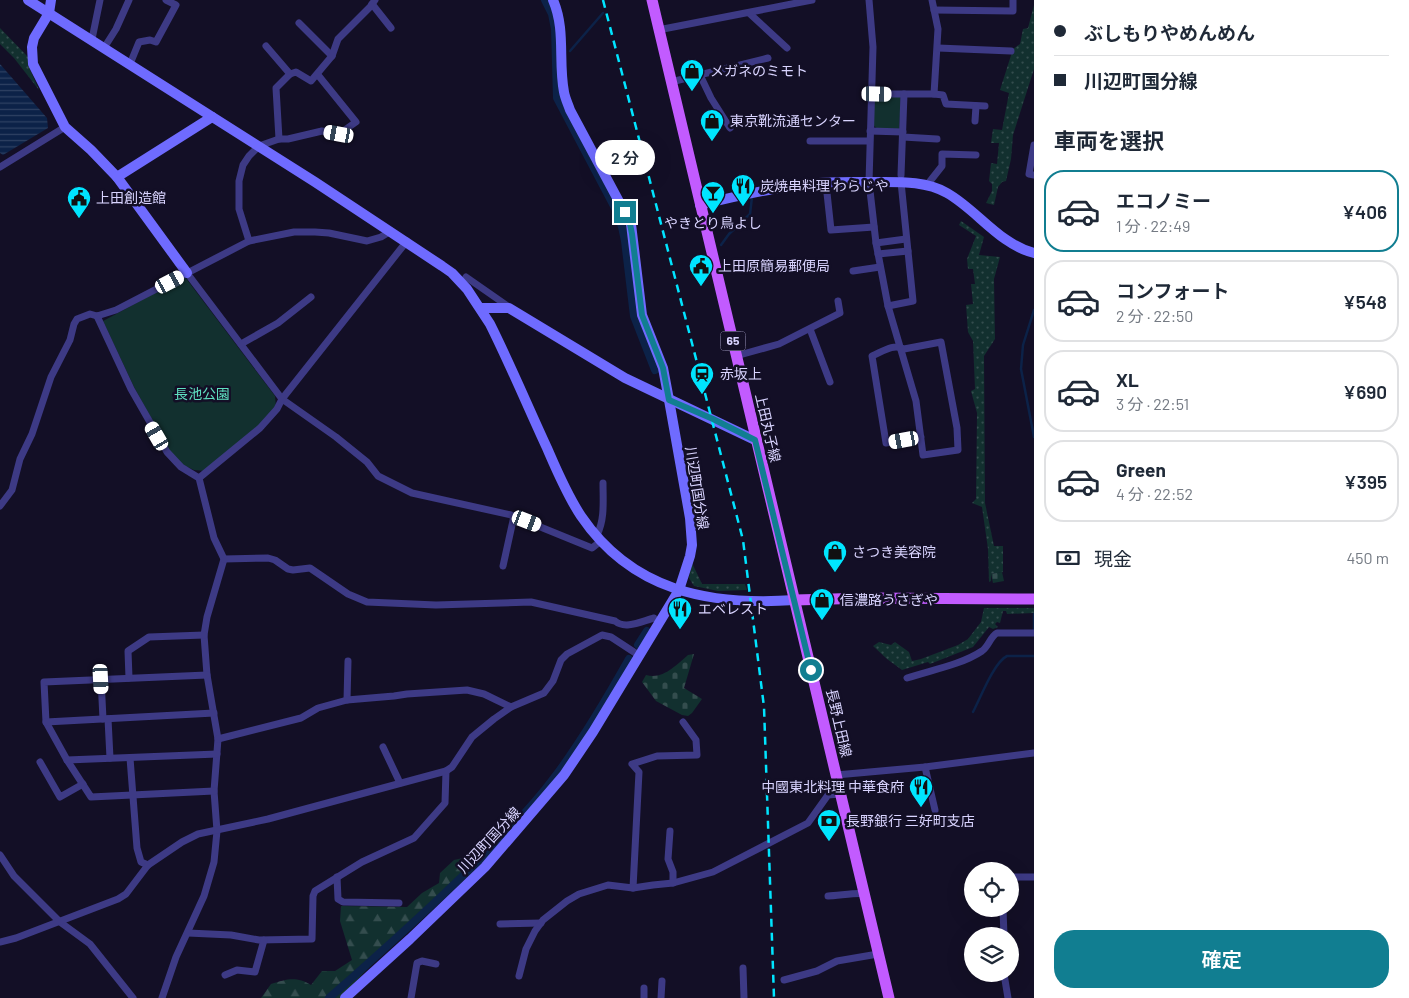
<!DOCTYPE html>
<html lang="ja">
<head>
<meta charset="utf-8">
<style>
	:root { --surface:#fff; --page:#f2f2f3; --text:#1f2937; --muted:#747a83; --line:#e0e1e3; --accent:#117e91 }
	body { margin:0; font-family:Barlow,"Noto Sans JP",sans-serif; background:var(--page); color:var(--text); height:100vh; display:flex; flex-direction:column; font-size:19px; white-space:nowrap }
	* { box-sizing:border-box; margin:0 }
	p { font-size:16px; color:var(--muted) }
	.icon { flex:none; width:28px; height:28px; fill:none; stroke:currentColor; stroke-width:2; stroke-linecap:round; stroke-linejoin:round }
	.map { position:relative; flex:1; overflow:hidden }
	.details { display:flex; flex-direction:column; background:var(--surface); width:375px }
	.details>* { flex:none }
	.top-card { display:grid; align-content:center; height:110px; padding:0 20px; background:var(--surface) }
	.fabs { position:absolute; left:964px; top:862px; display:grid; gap:10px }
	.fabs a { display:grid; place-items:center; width:55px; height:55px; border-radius:50%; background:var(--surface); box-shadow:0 5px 20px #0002; font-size:25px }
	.end { position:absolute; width:22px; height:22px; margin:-11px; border:6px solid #117e91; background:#fff; box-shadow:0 0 0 2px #fff }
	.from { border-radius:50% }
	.bubble { position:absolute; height:35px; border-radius:18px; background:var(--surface); box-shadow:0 5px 20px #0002; font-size:16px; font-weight:600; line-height:35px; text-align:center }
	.car { position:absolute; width:15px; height:30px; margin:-15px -8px; border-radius:6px; box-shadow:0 0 4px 1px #0007; background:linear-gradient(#fff 24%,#345 0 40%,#fff 0 76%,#345 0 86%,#fff 0) }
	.top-card b { display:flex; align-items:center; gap:18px; height:48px; font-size:19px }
	.top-card b+b { border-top:1px solid var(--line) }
	.top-card i { width:12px; height:12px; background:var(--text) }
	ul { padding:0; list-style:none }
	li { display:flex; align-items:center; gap:15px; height:82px; margin:0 10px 8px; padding:0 10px; border:2px solid var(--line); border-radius:20px }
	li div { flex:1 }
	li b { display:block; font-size:19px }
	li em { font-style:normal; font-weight:600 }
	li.on { border-color:var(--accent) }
	li>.icon { width:45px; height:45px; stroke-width:1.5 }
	h2 { padding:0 20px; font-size:22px; line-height:60px }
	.pay { display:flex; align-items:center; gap:12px; height:55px; padding:0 20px; font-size:19px }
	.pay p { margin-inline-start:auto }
	.button { display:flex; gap:10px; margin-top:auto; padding:10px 20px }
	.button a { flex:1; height:58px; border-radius:20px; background:var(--accent); color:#fff; font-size:20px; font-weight:600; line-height:58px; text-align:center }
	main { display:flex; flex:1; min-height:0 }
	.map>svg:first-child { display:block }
	.grass { fill:url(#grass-dots) }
	.forest { fill:url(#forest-firs) }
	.cemetery { fill:url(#cemetery-stones) }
	.park { fill:#12302f }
	.water { fill:url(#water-rules) }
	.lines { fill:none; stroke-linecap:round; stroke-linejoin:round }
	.stream { stroke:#0c2248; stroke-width:2.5 }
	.canal { stroke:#0c2248; stroke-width:8 }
	.street { stroke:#3d3a85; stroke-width:7 }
	.secondary { stroke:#6f6bff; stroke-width:10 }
	.primary { stroke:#c25bff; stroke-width:11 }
	.rail { stroke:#00e5ff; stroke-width:2.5; stroke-dasharray:8 6; stroke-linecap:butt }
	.route { stroke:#117e91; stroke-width:6 }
	.labels { text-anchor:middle; stroke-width:5; stroke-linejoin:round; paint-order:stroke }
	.shield { fill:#130f26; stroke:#9e99be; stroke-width:1 }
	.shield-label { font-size:12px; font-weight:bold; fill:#d9d4ff }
	.poi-label { font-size:14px; fill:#d9d4ff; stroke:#130f26; text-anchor:start }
	.park-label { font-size:14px; fill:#5fe0c0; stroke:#130f26 }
	.street-label { font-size:14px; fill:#d9d4ff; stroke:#130f26 }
</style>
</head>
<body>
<main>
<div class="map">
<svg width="1034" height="998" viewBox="0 0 1034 998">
	<defs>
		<pattern id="grass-dots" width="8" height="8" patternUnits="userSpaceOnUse" patternTransform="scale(1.25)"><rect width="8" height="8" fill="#12302f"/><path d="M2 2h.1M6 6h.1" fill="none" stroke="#344d4e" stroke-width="1.8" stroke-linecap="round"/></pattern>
		<pattern id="forest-firs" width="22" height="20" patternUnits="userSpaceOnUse" patternTransform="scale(1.25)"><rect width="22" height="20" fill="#12302f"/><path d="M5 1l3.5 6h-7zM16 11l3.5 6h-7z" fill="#344d4e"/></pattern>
		<pattern id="cemetery-stones" width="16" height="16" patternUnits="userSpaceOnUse" patternTransform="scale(1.25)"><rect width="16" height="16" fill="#12302f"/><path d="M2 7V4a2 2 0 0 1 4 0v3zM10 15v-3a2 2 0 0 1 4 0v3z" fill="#344d4e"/></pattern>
		<pattern id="water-rules" width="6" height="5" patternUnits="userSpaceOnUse" patternTransform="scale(1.25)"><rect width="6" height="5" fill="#0c2248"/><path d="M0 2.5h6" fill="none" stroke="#2f4163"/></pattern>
	</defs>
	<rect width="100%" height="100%" fill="#130f26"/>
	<g class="grass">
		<polygon points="1034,5 1034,69 1013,135 1011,159 1006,181 1002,182 998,187 994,205 986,203 992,191 992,184 989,181 991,163 997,164 999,143 991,143 993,129 1002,130 1009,93 1000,90 1013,49 1020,44 1023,29 1028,28"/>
		<polygon points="0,28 28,57 28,65 39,90 14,58 0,44"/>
		<polygon points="961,221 984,237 979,255 1000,257 994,279 995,339 984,356 985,503 994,546 1003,546 1003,572 991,574 991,581 989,582 988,549 982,507 972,503 976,499 977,413 971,391 975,389 973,341 968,332 966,305 973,304 971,284 975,284 973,269 968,269 967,259 976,236 959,225"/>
		<polygon points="692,563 702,584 745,584 747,590 718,591 694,586 689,578"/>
		<polygon points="984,608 1034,608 1034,613 1007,614 1006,611 1003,611 1000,623 997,622 995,624 998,627 993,629 989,627 973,647 930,664 928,662 902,670 887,659 873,646 879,642 891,645 895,642 909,652 912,661 921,659 958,645 968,639 981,622"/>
	</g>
	<path class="forest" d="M 463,858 L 471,864 L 412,922 L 340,998 L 261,998 L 271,984 C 287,979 296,976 311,985 L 322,971 L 335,971 L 352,960 L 340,921 L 341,906 L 407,907 L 422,893 L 439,883 L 440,873 L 454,860 Z"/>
	<g class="cemetery">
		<polygon points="1002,572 1004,581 993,583 991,574"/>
		<path d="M 694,654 L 684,688 L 702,699 L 692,713 L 688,716 L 682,715 L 656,701 L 642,682 L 646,675 C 663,680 676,665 688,655 Z"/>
	</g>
	<g class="park">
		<polygon points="878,97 901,97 899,130 878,129 874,126 874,101"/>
		<polygon points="185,277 275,396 276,407 259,427 205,471 194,470 183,465 169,450 134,387 103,321"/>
	</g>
	<polygon class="water" points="0,64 47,118 48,128 3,155 0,153"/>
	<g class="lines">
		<g class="stream">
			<polyline points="570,51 603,13"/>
			<polyline points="721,245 729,234 750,214 752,197"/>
			<polyline points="1034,310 1023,345 1021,369 1034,437"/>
			<polyline points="1034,614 1034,631"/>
			<path d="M 973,712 C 980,699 994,662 1007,656 L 1034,656"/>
		</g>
		<g class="canal">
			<polyline points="545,0 552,14 555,29 557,98 616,210 622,227 625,241 634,316 655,370"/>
			<polyline points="638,645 647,631"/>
			<path d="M 329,998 C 378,955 427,911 474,865 C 502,838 531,809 554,778 C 582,741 606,700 629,659"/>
		</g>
		<g class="street">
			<path d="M 869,0 L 873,47 L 869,182 L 876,243 L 888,306 L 916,401 L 923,455 L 958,450 L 957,428 L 941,342 L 904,349 C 893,343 882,352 872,356 L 886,443 L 921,437"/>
			<polyline points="932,0 938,29 934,94"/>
			<polyline points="372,4 391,28"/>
			<polyline points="934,10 1013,11 1013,0"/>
			<polyline points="749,13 787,48"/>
			<polyline points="299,23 332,56"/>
			<polyline points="658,30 812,0"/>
			<polyline points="92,39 100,0"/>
			<polyline points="266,46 290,74"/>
			<polyline points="104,48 116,29 129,0"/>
			<polyline points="938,48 1011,51"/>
			<polyline points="130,64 139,42 150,40 156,42 176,5 166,0"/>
			<polyline points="700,75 711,98 730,128"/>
			<polyline points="671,82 768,58"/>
			<polyline points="871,97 877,94 934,94 943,95 946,104 985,106"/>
			<polyline points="975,121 976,106"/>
			<polyline points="870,131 903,132"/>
			<polyline points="903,137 937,139"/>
			<polyline points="279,139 276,88 290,74 296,72 311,81 332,56 338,39 370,7 375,0"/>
			<polyline points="810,141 869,141"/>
			<polyline points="1034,145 1029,174 1034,175"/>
			<polyline points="0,167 65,127"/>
			<polyline points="901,175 904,94"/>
			<polyline points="826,184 831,230 874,227"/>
			<polyline points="927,185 942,166 942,154 976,155"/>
			<polyline points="249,241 239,209 239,181 243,165 249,156 259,146 279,139 288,139 322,131 339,134 356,122 318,75"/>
			<polyline points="876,243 906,239"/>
			<polyline points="878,254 908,251"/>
			<polyline points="853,271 880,267"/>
			<polyline points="187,273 282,399 336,437 367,462 378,476 412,493 511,515 592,548 601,541"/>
			<polyline points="466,277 509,307"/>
			<polyline points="888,306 913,301 901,182"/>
			<polyline points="97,316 131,389 167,452 181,467 199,478 214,538 224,559 207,617 204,635 207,675 218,739 214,791 217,831 214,862 204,896 176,957 162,998"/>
			<polyline points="810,329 830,382"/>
			<polyline points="241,344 278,323 311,297"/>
			<polyline points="736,356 779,344 840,313 838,301"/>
			<polyline points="199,478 260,428 277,409 282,399 407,241"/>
			<polyline points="0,506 12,490 20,459 32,434 51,377 70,340 74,324 77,319 90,314 97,316 116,310 249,241 294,232 315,232 329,233 367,241 381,237 391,231"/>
			<path d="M 597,535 C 605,519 603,501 603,483"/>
			<path d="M 224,559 L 268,558 L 275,560 L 288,569 L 293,570 L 310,568 L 348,594 L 367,602 L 436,605 L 531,602 L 615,621 C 625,630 642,621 654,618"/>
			<polyline points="503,566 514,516"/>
			<polyline points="207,675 44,682 46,722 67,760 91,797 214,791"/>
			<polyline points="129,678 128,651 149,637 204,635"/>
			<path d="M 907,678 C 931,670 961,665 982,651 C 989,646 990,637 997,633 L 1034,633"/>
			<polyline points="101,679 103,719"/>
			<polyline points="347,700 348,661"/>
			<polyline points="108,719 110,758"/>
			<polyline points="46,722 214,713"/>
			<polyline points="218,739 301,718 318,708 347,700 394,696 407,694 467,690 484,694 511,707"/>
			<polyline points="383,747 400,783"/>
			<polyline points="130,758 137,848 141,862 148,865"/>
			<polyline points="67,760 217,754"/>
			<polyline points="40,762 60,797 83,784"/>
			<polyline points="925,767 935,810"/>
			<polyline points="836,775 925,767 1034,753"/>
			<polyline points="670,831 668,859 673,872 673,883"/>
			<polyline points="0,855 14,876 60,922 90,944 133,998"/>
			<polyline points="337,877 338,899 343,902 399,903"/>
			<polyline points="1010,877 1034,877"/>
			<polyline points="633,888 639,772 632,764 657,756 697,755 696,740 683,722"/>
			<path d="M 828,896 C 837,896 859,892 865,894"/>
			<polyline points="1003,909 1004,936"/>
			<polyline points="500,924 541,923"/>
			<polyline points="188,933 231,935 259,940 312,939 313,896 315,891 362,862 414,838 445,803 446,771"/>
			<polyline points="0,942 16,938 118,899 126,894 148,865 182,842 198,834 268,819 446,771 452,767 472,737 494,719 511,707 544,693 553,681 561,660 567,654 602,635 611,637 640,656"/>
			<polyline points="743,968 744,998"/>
			<polyline points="1004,974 1008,998"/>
			<polyline points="225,975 237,970 255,972 264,940"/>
			<polyline points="519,976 526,949 535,931 543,920 567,901 579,894 608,885 633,888 653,885 673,883 713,872 808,823 828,795 840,794"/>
			<polyline points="784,980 817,971 837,961 878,954"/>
			<polyline points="644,988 644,998"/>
			<polyline points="411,998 417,963 422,961 436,964"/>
			<polyline points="661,998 662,981"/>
		</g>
		<g class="secondary">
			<path d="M 28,0 L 315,182 L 442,266 L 452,273 L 467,289 L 490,324 C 510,364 528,407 547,448 C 557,471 567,495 581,516 C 632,591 709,606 795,600"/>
			<polyline points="51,0 49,13 34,38 32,47 33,64 65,127 91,150 117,177 187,273"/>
			<polyline points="117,177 212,117"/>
			<path d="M 700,205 C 736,196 771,188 808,184 C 830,181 854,182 877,182 C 900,182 926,181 947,193 C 977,210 999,244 1034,253"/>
			<polyline points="482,308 509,308 625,378 755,440"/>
			<path d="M 345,998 L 410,939 L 485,867 L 564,775 L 593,732 L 679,590 L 690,556 L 692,545 L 690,518 L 669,400 L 663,368 L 642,315 L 631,224 L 570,110 C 568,104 565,98 564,92 C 558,61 566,30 553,0"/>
		</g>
		<g class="primary">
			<polyline points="652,0 889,998"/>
			<polyline points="795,600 869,598 1034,599"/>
		</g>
		<polyline class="rail" points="603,0 743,540 764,707 774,998"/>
	</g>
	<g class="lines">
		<polyline class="route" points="625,212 630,224 632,234 642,315 663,368 669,400 713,419 755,440 811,670"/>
	</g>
	<defs>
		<g id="shop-pin" transform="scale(1.25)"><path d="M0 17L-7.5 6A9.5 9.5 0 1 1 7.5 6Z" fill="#00e5ff" stroke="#130f26"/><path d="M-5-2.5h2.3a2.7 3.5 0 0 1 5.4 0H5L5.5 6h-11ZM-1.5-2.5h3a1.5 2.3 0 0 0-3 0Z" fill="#111"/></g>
		<g id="restaurant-pin" transform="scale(1.25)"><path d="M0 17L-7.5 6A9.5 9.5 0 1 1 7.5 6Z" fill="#00e5ff" stroke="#130f26"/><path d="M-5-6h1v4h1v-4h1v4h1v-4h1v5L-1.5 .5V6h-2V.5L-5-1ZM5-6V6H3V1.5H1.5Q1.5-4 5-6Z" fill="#111"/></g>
		<g id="bar-pin" transform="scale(1.25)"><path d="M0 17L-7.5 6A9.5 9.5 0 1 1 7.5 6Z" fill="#00e5ff" stroke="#130f26"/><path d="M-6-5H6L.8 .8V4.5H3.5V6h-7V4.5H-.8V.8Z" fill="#111"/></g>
		<g id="civic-pin" transform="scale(1.25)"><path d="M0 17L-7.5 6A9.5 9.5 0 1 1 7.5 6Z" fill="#00e5ff" stroke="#130f26"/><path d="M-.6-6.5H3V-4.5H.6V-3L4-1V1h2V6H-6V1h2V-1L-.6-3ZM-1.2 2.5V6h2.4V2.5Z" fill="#111"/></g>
		<g id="station-pin" transform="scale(1.25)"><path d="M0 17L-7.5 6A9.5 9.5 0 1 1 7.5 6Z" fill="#00e5ff" stroke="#130f26"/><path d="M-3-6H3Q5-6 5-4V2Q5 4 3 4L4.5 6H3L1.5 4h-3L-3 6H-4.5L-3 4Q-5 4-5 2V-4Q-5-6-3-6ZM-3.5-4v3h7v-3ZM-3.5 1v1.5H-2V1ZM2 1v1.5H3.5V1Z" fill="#111"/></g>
		<g id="bank-pin" transform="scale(1.25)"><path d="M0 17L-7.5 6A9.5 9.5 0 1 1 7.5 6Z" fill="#00e5ff" stroke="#130f26"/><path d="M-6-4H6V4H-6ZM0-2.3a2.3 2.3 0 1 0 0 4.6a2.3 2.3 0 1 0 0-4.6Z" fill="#111"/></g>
	</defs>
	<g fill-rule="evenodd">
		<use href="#shop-pin" x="692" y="71"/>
		<use href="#shop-pin" x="712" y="121"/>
		<use href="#restaurant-pin" x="743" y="186"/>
		<use href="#bar-pin" x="713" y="193"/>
		<use href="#civic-pin" x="79" y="198"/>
		<use href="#civic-pin" x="701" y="266"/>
		<use href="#station-pin" x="702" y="374"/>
		<use href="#shop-pin" x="835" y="552"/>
		<use href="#shop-pin" x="822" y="600"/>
		<use href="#restaurant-pin" x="680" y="609"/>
		<use href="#restaurant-pin" x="921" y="787"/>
		<use href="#bank-pin" x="829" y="821"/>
	</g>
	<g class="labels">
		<rect class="shield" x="720.5" y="331.5" width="25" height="19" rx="4"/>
		<g class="shield-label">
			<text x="733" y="345">65</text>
		</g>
		<g class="poi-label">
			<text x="710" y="76">メガネのミモト</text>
			<text x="730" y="126">東京靴流通センター</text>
			<text x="760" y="191">炭焼串料理 わらじや</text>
			<text x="96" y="203">上田創造館</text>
			<text x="713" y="228" text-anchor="middle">やきとり鳥よし</text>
			<text x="718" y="271">上田原簡易郵便局</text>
			<text x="720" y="379">赤坂上</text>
			<text x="852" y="557">さつき美容院</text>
			<text x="840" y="605">信濃路うさぎや</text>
			<text x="698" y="614">エベレスト</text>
			<text x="904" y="792" text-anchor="end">中國東北料理 中華食府</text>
			<text x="846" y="826">長野銀行 三好町支店</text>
		</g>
		<g class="park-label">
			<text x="202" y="399">長池公園</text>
		</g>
		<g class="street-label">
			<text transform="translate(768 428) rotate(77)" y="5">上田丸子線</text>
			<text transform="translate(697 488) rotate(81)" y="5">川辺町国分線</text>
			<text transform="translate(839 723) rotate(77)" y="5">長野上田線</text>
			<text transform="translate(489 840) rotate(-47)" y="5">川辺町国分線</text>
		</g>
	</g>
</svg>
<div class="fabs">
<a><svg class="icon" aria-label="locate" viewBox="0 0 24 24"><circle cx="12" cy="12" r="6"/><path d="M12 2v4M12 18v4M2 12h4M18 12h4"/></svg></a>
<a><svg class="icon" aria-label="layers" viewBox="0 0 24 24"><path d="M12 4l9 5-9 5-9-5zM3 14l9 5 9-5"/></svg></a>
</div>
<i class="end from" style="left:811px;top:670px"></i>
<i class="end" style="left:625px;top:212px"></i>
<div class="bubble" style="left:595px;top:140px;width:60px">2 分</div>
<i class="car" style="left:877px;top:94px;rotate:91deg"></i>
<i class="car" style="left:339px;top:134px;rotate:280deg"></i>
<i class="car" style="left:170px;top:282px;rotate:62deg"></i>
<i class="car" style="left:157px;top:436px;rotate:330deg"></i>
<i class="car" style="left:904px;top:440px;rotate:260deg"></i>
<i class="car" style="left:527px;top:521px;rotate:111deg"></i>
<i class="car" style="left:101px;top:679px;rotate:177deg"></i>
</div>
<section class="details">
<div class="top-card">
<b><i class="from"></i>ぶしもりやめんめん</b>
<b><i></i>川辺町国分線</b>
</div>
<h2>車両を選択</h2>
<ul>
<li class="on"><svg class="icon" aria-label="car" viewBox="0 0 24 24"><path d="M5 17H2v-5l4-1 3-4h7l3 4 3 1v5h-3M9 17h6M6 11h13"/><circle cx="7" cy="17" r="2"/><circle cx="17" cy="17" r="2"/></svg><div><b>エコノミー</b><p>1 分 · 22:49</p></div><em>¥406</em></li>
<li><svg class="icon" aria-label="car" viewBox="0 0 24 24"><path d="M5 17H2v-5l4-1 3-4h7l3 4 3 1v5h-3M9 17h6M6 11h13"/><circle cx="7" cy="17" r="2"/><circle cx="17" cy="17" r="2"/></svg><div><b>コンフォート</b><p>2 分 · 22:50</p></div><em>¥548</em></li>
<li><svg class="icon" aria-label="car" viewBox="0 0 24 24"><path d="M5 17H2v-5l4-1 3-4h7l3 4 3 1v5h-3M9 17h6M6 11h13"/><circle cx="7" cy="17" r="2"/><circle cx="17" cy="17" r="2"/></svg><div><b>XL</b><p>3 分 · 22:51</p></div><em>¥690</em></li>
<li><svg class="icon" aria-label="car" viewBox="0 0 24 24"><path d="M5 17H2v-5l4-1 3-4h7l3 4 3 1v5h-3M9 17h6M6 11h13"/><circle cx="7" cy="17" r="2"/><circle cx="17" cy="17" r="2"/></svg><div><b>Green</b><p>4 分 · 22:52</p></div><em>¥395</em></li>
</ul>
<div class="pay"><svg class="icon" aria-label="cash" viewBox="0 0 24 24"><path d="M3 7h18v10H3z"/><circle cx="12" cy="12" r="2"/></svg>現金<p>450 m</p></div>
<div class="button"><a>確定</a></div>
</section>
</main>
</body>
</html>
